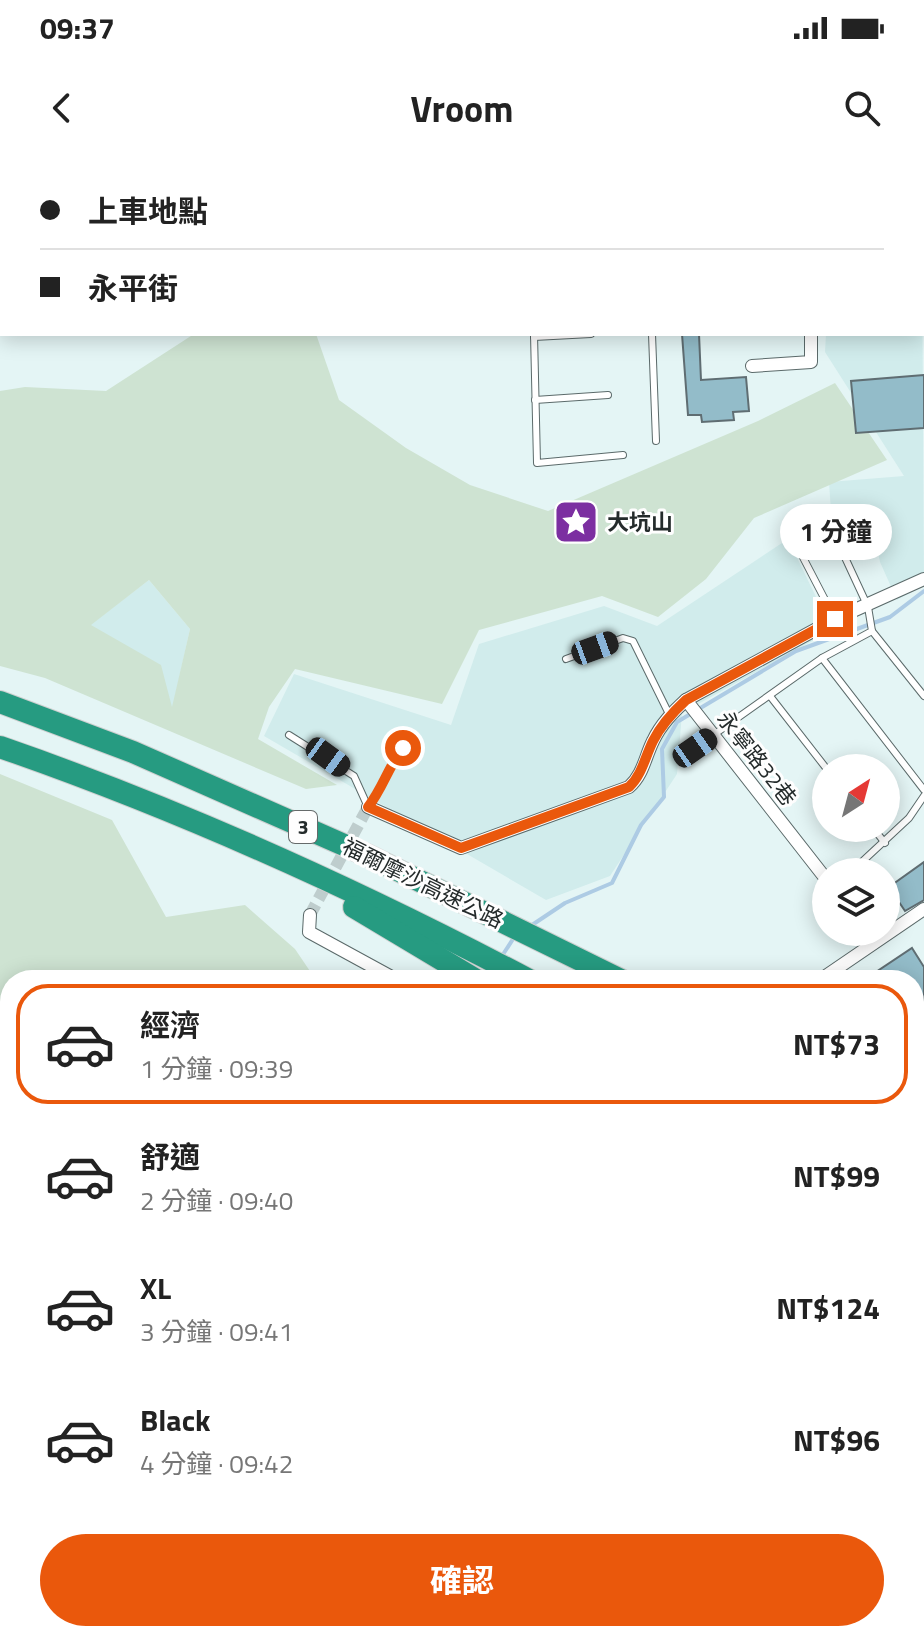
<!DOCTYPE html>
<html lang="zh-TW">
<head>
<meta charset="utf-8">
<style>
	:root { --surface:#fff; --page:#f2f2f2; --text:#222; --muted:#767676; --line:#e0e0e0; --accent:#ea580c }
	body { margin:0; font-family:"Titillium Web","Noto Sans TC",sans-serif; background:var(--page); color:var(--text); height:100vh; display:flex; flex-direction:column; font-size:30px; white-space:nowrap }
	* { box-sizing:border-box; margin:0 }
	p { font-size:26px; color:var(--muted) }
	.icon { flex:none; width:44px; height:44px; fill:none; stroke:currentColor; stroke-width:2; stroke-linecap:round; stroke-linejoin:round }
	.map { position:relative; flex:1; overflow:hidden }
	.sheet { position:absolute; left:0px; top:810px; width:924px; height:672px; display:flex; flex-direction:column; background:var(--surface); border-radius:32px 32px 0 0; box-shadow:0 4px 20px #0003 }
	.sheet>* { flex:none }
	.banner { position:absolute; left:0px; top:0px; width:924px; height:176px; box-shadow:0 4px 20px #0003; display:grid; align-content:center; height:176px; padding:0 40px; background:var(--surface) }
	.needle { width:52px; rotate:36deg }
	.buttons { position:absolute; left:812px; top:594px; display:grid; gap:16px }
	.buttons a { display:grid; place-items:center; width:88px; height:88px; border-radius:50%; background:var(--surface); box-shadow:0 4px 20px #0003; font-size:40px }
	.end { position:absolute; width:36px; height:36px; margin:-18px; border:10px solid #ea580c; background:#fff; box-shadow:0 0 0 4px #fff }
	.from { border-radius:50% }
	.bubble { position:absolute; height:56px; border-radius:28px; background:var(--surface); box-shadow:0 4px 20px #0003; font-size:26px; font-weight:700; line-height:56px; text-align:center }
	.car { position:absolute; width:24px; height:48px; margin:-24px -12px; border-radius:10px; box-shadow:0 0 6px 2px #0007; background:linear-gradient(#222 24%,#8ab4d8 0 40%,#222 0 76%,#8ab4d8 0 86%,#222 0) }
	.banner b { display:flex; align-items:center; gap:28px; height:76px; font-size:30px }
	.banner b+b { border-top:2px solid var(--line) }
	.banner i { width:20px; height:20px; background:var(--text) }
	ul { padding:14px 0 0; list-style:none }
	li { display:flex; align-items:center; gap:24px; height:120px; margin:0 16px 12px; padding:0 24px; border:4px solid transparent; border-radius:32px }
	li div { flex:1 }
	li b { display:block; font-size:30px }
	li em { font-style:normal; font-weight:700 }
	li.selected { border-color:var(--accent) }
	li>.icon { width:72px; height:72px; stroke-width:1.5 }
	.button { display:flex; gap:16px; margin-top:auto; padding:16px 40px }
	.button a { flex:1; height:92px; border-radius:48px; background:var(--accent); color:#fff; font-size:32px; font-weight:700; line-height:92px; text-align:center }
	.status { display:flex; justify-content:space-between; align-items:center; height:56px; padding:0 40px; background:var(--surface); direction:ltr }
	.status svg { height:22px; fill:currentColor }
	header { display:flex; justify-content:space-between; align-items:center; height:104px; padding:0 40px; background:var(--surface); font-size:36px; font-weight:700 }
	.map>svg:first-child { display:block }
	.built { fill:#d1ecec }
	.green { fill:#cee3d2; fill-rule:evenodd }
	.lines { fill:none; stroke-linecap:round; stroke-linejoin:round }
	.stream { stroke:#adcbe4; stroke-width:4 }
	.building { fill:#93bcc9; stroke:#5f6d72; stroke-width:2 }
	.minor-tunnel { stroke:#becdcd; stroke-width:12; stroke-dasharray:12 6; stroke-linecap:butt }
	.service-casing { stroke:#5b6a6a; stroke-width:8 }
	.minor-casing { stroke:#5b6a6a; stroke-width:14 }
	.motorway-casing { stroke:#cfd0d0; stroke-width:24 }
	.path { stroke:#838f8f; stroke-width:2; stroke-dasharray:6 6; stroke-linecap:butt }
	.service { stroke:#fff; stroke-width:6 }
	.minor { stroke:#fff; stroke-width:12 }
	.motorway { stroke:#269b81; stroke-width:22 }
	.route { stroke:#ea580c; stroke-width:10 }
	.labels { text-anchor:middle; stroke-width:6; stroke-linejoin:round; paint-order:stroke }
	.shield { fill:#fefefe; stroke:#656a6a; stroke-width:2 }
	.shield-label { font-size:20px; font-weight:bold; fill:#242b2b }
	.poi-label { font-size:22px; font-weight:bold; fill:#242b2b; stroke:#fefefe; text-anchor:start }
	.street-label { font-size:22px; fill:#242b2b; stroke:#fefefe }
</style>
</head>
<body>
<div class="status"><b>09:37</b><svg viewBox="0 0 49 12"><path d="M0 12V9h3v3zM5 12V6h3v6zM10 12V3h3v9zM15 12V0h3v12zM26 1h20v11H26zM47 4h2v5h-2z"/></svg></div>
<header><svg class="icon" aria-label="back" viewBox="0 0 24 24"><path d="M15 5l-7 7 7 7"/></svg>Vroom<svg class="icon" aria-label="search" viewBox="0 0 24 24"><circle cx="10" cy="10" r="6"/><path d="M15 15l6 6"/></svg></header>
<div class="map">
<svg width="924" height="1482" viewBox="0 0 924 1482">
	<rect width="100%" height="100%" fill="#e4f5f5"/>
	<g class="built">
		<polygon points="0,0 331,0 2,2 0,101"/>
		<polygon points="922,87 924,425 897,440 880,402 871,357 831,351 829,322 904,316 825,192 826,174 922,174"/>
		<polygon points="788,379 832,470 682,553 677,614 610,716 546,740 264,576 294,514 451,565 479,484 604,446 657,466"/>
		<polygon points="149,420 190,469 172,550 90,465"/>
	</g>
	<g class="green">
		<path d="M 194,174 L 316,174 L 339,240 L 406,288 L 470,325 L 548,351 L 758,261 L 835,223 L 887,300 L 754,358 L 706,419 L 658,457 L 602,436 L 479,470 L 442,544 L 295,509 L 269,547 L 258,579 L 337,625 L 306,629 L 45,518 L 0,506 L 0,231 L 25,227 L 106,231 ZM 149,420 L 190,469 L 172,547 L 161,505 L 91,465 Z"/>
		<polygon points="0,614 112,660 166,757 245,745 295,789 316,820 10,820 10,876 0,857"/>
		<polygon points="0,1047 10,1048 10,1472 80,1472 72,1482 0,1482"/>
		<polygon points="924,1090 924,1301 914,1299 914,1091"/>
		<polygon points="914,1369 924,1378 924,1482 457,1482 463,1472 914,1472"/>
		<polygon points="259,1472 324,1472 317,1482 257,1482"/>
	</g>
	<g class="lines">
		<g class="stream">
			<polyline points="735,2 736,0"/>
			<polyline points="0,129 2,129"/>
			<polyline points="529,767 565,743 612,723 641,665 664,637 662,589 677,562 796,491 890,457 924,431"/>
			<polyline points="500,799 515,776"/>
			<polyline points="282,1482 286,1472"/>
		</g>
	</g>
	<g class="building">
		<polygon points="682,174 699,174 701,220 746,217 749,251 733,252 734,260 702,262 701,255 688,255"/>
		<polygon points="924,215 924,268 856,273 851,221"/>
		<polygon points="924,702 924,740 905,751 889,727"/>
		<polygon points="912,788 924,807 924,854 914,861 914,820 864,820"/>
	</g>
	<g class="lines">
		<polyline class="minor-tunnel" points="310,755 368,647"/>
		<g class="service-casing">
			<g id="service">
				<polyline points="60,0 61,2"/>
				<polyline points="708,0 708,2"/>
				<polyline points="335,2 336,0"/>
				<polyline points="922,79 924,79"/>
				<polyline points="0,106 2,106"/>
				<polyline points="0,146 2,145"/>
				<polyline points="534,174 537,303 623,295"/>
				<polyline points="652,174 656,281"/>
				<polyline points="534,177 591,174"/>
				<polyline points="535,240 608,235"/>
				<polyline points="795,382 835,459"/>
				<polyline points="872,471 924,536"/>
				<polyline points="822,498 924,630"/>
				<polyline points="566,499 623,478 633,481 669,554"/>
				<polyline points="770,536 826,608"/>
				<path d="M 289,575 L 354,616 L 368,647 C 383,628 388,607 403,588"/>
				<polyline points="695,588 822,498 872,471 868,447 829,363"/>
				<polyline points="873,668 885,683"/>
				<polyline points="851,712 909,658 924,636"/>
				<polyline points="176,1482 182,1472"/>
			</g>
		</g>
		<g class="minor-casing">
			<g id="minor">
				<polyline points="828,2 828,0"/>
				<polyline points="752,206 811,202 811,174"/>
				<polyline points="686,540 826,719"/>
				<path d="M 368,647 L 461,688 L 629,627 C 643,615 645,597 653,581 C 661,564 673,552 686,540 L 835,459 L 924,419"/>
				<polyline points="310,755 309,772 397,820"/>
				<polyline points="820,820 924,749"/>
				<polyline points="331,1482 338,1472"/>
			</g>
		</g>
		<g class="motorway-casing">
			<g id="motorway">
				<polyline points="0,542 133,592 369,696 621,820"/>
				<path d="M 0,587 C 182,650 358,730 529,820"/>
				<polyline points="354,747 476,820"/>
				<polyline points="914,942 924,946"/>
				<polyline points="914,983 924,987"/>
				<polyline points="914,1024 924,1029"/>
				<polyline points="914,1074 924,1075"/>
				<polyline points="914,1315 924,1318"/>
				<polyline points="914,1332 924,1335"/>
			</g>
		</g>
		<g class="path">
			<polyline points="720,2 721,0"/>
			<polyline points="0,134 2,133"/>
			<polyline points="0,915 10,936"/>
		</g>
		<use href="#service" class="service"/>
		<use href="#minor" class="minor"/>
		<use href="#motorway" class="motorway"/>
	</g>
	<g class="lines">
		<path class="route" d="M 403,588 C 388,607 383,628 368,647 L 461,688 L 629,627 C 642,615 645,597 653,581 C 661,565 673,552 686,540 L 835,459"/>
	</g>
	<defs>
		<g id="sight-square" transform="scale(2.3)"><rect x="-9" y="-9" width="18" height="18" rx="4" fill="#7c2fa1" stroke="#fefefe"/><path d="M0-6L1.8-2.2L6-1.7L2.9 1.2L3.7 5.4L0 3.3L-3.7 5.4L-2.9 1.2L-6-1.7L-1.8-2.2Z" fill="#fff"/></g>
	</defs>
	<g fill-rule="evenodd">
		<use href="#sight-square" x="576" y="362"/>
	</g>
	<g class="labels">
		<rect class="shield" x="289" y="651" width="28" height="32" rx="6"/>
		<g class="shield-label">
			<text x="303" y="674">3</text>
		</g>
		<g class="poi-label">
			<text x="607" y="370">大坑山</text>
		</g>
		<g class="street-label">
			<text transform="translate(757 598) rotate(52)" y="8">永寧路32巷</text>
			<text transform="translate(423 723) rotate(26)" y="8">福爾摩沙高速公路</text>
		</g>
	</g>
</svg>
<div class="buttons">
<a><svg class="needle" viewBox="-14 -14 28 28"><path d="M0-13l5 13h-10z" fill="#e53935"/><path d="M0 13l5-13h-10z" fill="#767676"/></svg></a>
<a><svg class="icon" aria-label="layers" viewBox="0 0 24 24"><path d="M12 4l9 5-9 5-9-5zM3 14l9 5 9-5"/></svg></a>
</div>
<i class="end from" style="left:403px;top:588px"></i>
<i class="end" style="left:835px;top:459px"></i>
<div class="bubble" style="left:780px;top:344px;width:112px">1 分鐘</div>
<i class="car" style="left:595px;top:488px;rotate:70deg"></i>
<i class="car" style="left:695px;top:588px;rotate:55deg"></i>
<i class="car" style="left:328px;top:597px;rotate:126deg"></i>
<div class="banner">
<b><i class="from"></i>上車地點</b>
<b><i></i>永平街</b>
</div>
<section class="sheet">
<ul>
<li class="selected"><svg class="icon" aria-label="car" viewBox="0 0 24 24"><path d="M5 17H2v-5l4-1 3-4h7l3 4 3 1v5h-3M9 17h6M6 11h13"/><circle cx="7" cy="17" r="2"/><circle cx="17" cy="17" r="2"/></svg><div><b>經濟</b><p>1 分鐘 · 09:39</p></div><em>NT$73</em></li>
<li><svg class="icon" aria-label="car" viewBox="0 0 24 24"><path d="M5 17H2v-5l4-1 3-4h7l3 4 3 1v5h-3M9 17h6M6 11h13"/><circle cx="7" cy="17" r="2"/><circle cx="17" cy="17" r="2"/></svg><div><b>舒適</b><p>2 分鐘 · 09:40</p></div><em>NT$99</em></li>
<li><svg class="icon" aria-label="car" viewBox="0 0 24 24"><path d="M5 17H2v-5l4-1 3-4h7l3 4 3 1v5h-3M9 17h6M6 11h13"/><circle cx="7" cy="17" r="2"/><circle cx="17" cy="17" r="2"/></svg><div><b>XL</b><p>3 分鐘 · 09:41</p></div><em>NT$124</em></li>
<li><svg class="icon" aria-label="car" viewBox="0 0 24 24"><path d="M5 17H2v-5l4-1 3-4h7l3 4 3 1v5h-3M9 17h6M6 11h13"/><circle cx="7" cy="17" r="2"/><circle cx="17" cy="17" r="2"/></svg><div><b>Black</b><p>4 分鐘 · 09:42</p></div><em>NT$96</em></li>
</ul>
<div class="button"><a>確認</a></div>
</section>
</div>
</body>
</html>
